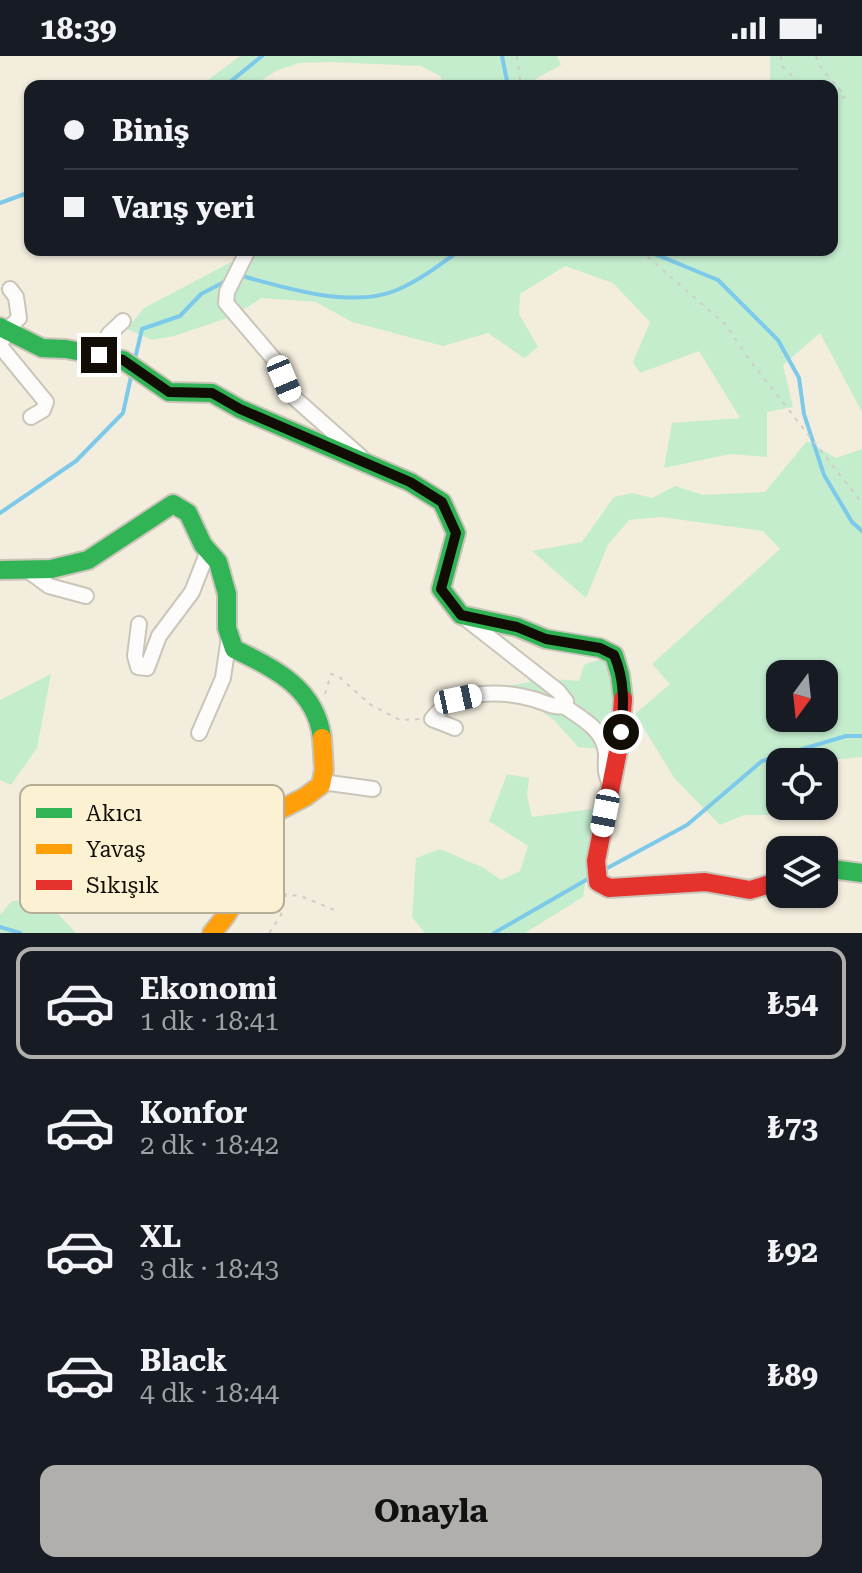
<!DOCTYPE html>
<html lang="tr">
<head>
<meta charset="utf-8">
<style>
	:root { --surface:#171b24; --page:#20242c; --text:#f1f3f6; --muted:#9ea1a6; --line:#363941; --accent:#b0afab }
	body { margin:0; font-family:"Roboto Serif",serif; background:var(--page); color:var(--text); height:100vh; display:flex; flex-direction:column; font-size:30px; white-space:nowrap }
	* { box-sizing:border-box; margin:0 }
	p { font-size:26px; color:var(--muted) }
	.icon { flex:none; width:44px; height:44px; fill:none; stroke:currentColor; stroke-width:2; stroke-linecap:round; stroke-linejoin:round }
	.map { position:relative; height:877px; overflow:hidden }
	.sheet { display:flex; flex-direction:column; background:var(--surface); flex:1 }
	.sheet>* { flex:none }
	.banner { position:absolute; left:24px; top:24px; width:814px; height:176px; border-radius:16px; box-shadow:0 2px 6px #0004; display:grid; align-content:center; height:176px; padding:0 40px; background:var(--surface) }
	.needle { width:52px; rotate:195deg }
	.buttons { position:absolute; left:766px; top:604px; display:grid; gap:16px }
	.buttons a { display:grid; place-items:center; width:72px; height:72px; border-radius:16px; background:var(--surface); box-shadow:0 2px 6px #0004; font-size:40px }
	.end { position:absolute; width:36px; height:36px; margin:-18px; border:10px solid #110d04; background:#fff; box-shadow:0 0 0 4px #fff }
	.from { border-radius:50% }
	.car { position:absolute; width:24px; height:48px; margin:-24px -12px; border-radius:10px; box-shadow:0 0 6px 2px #0007; background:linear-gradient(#fff 24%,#345 0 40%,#fff 0 76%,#345 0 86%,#fff 0) }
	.banner b { display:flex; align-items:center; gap:28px; height:76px; font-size:30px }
	.banner b+b { border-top:2px solid var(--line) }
	.banner i { width:20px; height:20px; background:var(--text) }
	ul { padding:14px 0 0; list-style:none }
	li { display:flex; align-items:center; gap:24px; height:112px; margin:0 16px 12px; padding:0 24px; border:4px solid transparent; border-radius:16px }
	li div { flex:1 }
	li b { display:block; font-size:30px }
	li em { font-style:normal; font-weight:700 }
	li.on { border-color:var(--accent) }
	li>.icon { width:72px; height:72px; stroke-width:1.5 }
	.cta { display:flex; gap:16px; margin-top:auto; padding:16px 40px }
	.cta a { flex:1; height:92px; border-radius:16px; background:var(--accent); color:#111; font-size:32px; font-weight:700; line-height:92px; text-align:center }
	.status { display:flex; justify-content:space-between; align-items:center; height:56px; padding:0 40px; background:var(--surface); direction:ltr }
	.status svg { height:22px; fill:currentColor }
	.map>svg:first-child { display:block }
	.green { fill:#c4edce; fill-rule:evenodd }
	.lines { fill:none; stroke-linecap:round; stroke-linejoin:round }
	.stream { stroke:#7dc9ea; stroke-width:4 }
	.street-casing { stroke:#cac5b9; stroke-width:18 }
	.fast-casing { stroke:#cac5b9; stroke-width:22 }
	.slow-casing { stroke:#cac5b9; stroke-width:22 }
	.jam-casing { stroke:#cac5b9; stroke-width:22 }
	.path { stroke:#cecdc9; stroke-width:2; stroke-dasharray:4 6; stroke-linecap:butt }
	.street { stroke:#fdfcfa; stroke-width:14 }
	.fast { stroke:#30b455; stroke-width:18 }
	.slow { stroke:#ff9f0a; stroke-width:18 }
	.jam { stroke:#e5322d; stroke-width:18 }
	.route { stroke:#110d04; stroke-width:10 }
	.key { fill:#fdf1d3; stroke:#b6ad95; stroke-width:2 }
	.key-label { font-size:22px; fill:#110d04 }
</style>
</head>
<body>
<div class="status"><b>18:39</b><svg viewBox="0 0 49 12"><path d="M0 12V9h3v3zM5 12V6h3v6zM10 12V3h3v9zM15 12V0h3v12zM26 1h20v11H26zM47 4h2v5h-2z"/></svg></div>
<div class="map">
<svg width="862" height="877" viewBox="0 0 862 877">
	<rect width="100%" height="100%" fill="#f3eddd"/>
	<g class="green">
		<polygon points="240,0 557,0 561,9 537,22 531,30 444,30 440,20 421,10 331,6 299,7 276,15 253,30 200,30"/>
		<polygon points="770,0 862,0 862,356 820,277 783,309 793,351 767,356 767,401 730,398 664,412 672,367 740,362 699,295 640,317 633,306 650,266 613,227 565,210 520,238 519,258 538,291 524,302 488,277 443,290 352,266 316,246 262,242 231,261 174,280 152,284 127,273 144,252 254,194 832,194 832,30 770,30"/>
		<path d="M 807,385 L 836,402 L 862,393 L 862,701 L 831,704 L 824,721 L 824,706 L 780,706 L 780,750 L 813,750 L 810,759 L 744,759 L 720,769 L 675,723 L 635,658 L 670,628 L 652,608 L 780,493 L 763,475 L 661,461 L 629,464 L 608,489 L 586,542 L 532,495 L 582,486 L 614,441 L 633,437 L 652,442 L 675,430 L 703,439 L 765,436 ZM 780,618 L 824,618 L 824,662 L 780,662 Z"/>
		<polygon points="500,577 554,623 579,625 584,609 601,603 608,606 619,636 613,694 578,691 555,665 507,630 530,626"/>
		<polygon points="51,618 37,692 11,729 0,724 0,644"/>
		<polygon points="507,718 529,722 527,739 532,761 592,753 599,740 583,841 525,877 425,877 412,861 416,802 440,793 484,812 501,824 520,815 528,790 489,765"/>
		<polygon points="44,843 76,877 0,877 0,859 12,845"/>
	</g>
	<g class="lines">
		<g class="stream">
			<polyline points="502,0 508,30"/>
			<polyline points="225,30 262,0"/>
			<polyline points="0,147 30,136"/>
			<polyline points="645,194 718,224 778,284 799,322 804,358 824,419 852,466 862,475"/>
			<path d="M 239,219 C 284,232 353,253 397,234 C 420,224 440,209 460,194"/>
			<polyline points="134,307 142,273 180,260 201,238 228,224"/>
			<polyline points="0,457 76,405 123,357 132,316"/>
			<polyline points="600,816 687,769 762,705 846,680 862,680"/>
			<polyline points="0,871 20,877"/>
			<polyline points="494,877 593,820"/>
		</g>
		<g class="street-casing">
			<g id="street">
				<polyline points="248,194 227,236 226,247 278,308 290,338 360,400"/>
				<polyline points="10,233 16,241 19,262 7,274 0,290 46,346 43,354 31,361"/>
				<polyline points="99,299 109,278 123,265"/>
				<polyline points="27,514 49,530 86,540"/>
				<polyline points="139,568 135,600 138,611 147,612 159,580 192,536 208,495"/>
				<path d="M 564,650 C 582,663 604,673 606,698 C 606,710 604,718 611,729"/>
				<path d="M 455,672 L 432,663 C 454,633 501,634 533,643 C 544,646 553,652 564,650 L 566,645 L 558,635 L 461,559"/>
				<polyline points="199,677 223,622 229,581"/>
				<polyline points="322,726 373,733"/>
			</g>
		</g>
		<g class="fast-casing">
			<g id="fast">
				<polyline points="0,271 42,292 66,293 123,304 169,336 212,337 240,353 410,426 442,446 456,477 441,533 461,559 517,571 546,583 600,592 614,599 620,619 623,643"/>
				<path d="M 0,514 L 51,513 L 88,504 L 173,448 L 188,457 L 203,489 L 218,506 L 227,538 L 227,572 L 234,593 C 275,612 316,633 322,682"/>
				<polyline points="824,812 862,817"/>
			</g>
		</g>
		<g class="slow-casing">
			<path id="slow" d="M 212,877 C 220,867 230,857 233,844 C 237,822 221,803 229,780 L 305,741 L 321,729 L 324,714 L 322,682"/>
		</g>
		<g class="jam-casing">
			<polyline id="jam" points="623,643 620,685 596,805 598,826 609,832 705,826 750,834 780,825"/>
		</g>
		<g class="path">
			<polyline points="517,0 521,30"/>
			<polyline points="781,0 782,10 803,30"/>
			<path d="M 816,0 C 821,17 836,26 845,41 L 832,46"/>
			<polyline points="640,194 726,269 748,302 862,447"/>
			<polyline points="325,638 331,618 338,620 371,649 400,664 420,663"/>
			<polyline points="269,877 281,859 286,838 303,841 337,855"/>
		</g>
		<use href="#street" class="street"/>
		<use href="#fast" class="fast"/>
		<use href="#slow" class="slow"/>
		<use href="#jam" class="jam"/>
	</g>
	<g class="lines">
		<path class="route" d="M 99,299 L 123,304 L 169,336 L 212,337 L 240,353 L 410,426 L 442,446 L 456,477 L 441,533 L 461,559 L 517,571 L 546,583 L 600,592 L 614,599 C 625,624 624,649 621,676"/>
	</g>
	<rect x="20" y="729" width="264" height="128" rx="12" class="key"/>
	<rect x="36" y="752" width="36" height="10" fill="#30b455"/>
	<rect x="36" y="788" width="36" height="10" fill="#ff9f0a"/>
	<rect x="36" y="824" width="36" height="10" fill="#e5322d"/>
	<g class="key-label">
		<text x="86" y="765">Akıcı</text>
		<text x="86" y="801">Yavaş</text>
		<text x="86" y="837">Sıkışık</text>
	</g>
</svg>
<div class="buttons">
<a><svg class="needle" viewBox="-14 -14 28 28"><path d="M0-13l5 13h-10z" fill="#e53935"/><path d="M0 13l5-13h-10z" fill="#9ea1a6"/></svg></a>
<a><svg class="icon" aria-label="locate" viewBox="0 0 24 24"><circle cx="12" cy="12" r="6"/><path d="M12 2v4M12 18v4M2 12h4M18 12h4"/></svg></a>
<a><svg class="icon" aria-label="layers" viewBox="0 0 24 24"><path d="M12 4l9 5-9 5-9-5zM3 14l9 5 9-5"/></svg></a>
</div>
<i class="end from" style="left:621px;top:676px"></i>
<i class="end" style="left:99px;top:299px"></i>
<i class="car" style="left:284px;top:323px;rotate:157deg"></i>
<i class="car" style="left:458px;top:643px;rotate:78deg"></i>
<i class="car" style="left:605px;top:757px;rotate:191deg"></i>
<div class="banner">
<b><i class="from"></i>Biniş</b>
<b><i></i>Varış yeri</b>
</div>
</div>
<section class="sheet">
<ul>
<li class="on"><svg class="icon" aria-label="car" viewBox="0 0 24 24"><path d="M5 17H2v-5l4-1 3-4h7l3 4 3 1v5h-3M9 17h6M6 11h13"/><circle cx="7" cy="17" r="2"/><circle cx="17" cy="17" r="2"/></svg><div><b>Ekonomi</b><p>1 dk · 18:41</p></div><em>₺54</em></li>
<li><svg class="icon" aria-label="car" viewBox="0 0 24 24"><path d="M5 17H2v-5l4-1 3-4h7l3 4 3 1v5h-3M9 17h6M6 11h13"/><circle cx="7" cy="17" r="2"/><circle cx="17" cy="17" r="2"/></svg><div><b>Konfor</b><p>2 dk · 18:42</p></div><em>₺73</em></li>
<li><svg class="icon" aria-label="car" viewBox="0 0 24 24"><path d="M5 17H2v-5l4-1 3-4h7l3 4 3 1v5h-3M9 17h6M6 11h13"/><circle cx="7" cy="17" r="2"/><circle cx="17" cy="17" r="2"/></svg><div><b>XL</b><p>3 dk · 18:43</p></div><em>₺92</em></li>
<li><svg class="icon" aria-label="car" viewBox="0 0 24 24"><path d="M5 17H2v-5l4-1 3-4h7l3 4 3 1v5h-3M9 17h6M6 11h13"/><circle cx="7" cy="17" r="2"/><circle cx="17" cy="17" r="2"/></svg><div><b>Black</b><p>4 dk · 18:44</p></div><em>₺89</em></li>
</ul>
<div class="cta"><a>Onayla</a></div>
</section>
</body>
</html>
